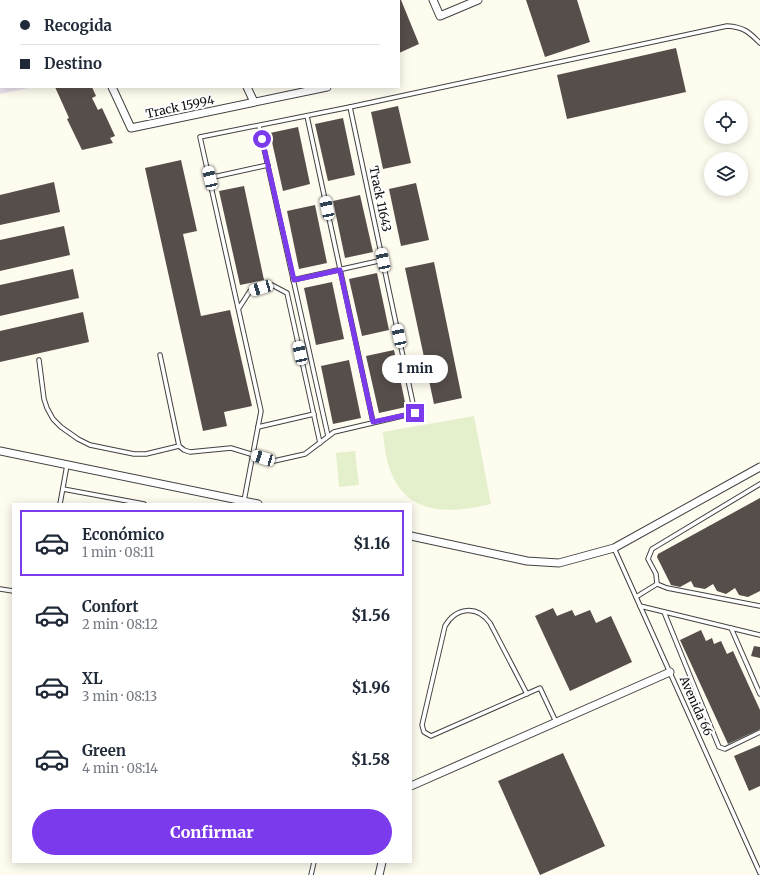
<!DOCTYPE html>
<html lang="es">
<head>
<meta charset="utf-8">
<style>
	:root { --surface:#fff; --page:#f6f6f7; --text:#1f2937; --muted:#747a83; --line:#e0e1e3; --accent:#7c3aed }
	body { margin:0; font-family:Merriweather,serif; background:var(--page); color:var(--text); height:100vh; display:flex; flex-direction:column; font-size:15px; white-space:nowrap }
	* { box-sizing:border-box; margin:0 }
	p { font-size:13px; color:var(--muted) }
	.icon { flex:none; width:22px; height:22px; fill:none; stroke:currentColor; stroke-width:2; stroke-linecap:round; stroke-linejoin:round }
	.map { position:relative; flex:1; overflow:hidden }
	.panel { position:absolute; left:12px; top:503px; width:400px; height:360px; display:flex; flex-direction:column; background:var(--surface); border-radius:0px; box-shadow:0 2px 10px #0003 }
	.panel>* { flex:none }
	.hud { position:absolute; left:0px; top:0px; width:400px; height:88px; box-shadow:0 2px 10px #0003; display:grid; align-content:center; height:88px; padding:0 20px; background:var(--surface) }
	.fabs { position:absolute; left:704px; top:100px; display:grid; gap:8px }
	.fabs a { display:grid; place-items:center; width:44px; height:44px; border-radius:50%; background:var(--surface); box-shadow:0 2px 10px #0003; font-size:20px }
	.end { position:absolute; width:18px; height:18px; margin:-9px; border:5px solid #7c3aed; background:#fff; box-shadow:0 0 0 2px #fff }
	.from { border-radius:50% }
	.bubble { position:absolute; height:28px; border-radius:14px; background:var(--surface); box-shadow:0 2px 10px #0003; font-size:13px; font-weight:800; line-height:28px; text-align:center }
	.car { position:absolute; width:12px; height:24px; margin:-12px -6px; border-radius:5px; box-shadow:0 0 3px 1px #0007; background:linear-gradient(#fff 24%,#345 0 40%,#fff 0 76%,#345 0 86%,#fff 0) }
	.hud b { display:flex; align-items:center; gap:14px; height:38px; font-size:15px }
	.hud b+b { border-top:1px solid var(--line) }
	.hud i { width:10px; height:10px; background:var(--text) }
	ul { padding:7px 0 0; list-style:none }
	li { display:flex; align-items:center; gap:12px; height:66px; margin:0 8px 6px; padding:0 12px; border:2px solid transparent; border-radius:0px }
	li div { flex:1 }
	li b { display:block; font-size:15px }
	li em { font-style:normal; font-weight:800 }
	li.current { border-color:var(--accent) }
	li>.icon { width:36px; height:36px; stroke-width:1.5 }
	.primary-button { display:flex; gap:8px; margin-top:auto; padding:8px 20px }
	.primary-button a { flex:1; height:46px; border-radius:24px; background:var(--accent); color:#fff; font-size:16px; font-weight:800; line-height:46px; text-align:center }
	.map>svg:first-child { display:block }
	.industrial { fill:#eae2ec }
	.pitch { fill:#e4efcb }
	.building { fill:#564e4a }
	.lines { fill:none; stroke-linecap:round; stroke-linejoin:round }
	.lane-casing { stroke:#414141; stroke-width:5.5 }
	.street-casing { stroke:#414141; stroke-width:9 }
	.lane { stroke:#fff; stroke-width:3.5 }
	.street { stroke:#fff; stroke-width:7 }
	.route { stroke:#7c3aed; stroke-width:5 }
	.labels { text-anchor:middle; stroke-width:4; stroke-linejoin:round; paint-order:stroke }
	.street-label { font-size:12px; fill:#0e0e0e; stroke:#fff }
</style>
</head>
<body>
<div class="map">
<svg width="760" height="875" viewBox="0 0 760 875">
	<rect width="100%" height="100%" fill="#fefbef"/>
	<polygon class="industrial" points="0,0 378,0 1,1 1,87 33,87 0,94"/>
	<g class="pitch">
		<path d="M 474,416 L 491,504 C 425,520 388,505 383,432 Z"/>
		<polygon points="355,451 359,485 339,487 336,453"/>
	</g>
	<g class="building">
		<polygon points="399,0 401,0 419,44 399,53"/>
		<polygon points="526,0 577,0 590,42 545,57"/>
		<polygon points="676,48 686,92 567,119 557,75"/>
		<polygon points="55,87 92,87 96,96 92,98 98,110 102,108 115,136 110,138 113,143 82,150 67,119 69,118"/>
		<polygon points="398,106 411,163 383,169 371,112"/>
		<polygon points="343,118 355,175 328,181 315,124"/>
		<polygon points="298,127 310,184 283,191 270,133"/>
		<polygon points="181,160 197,231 183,234 201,316 230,310 252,406 224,412 227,426 203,431 145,168"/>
		<polygon points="54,182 60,212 0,225 0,195"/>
		<polygon points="416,183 429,240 401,246 389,189"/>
		<polygon points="244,186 264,280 240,285 219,191"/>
		<polygon points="360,195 373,252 345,258 333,201"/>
		<polygon points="315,205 327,263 299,269 287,211"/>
		<polygon points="64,226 70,255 0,271 0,240"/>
		<polygon points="434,262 462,398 434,404 405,268"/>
		<polygon points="73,269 79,298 0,316 0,285"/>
		<polygon points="377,273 389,330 362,336 349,279"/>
		<polygon points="332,282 344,339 316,345 304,288"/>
		<polygon points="83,312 89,342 0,362 0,331"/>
		<polygon points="394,350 406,407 379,413 366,356"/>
		<polygon points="349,360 361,418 333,424 321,366"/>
		<polygon points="760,498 760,591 748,597 739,595 735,588 726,594 717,591 713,584 705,589 694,587 691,581 680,587 671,585 657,557 658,554"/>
		<polygon points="553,608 557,616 572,610 575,616 590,610 596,623 611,616 632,662 570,691 535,616"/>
		<polygon points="701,630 706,641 712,638 714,644 721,641 727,654 733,651 760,710 760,729 728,744 680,640"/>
		<polygon points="754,646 760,647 760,658 751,656"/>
		<polygon points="760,745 760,786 749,791 734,756"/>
		<polygon points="563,753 605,846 540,875 498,781"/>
	</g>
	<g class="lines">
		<g class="lane-casing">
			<g id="lane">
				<polyline points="307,116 373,422"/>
				<polyline points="259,126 328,436"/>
				<polyline points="209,178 268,165"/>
				<polyline points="293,280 383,260"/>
				<polyline points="239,308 250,291 272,285 287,293 320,443"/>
				<polyline points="160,355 179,446 184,450 190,452 231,448 274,461 305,454 334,432 415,413 350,107"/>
				<polyline points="39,360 44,399 47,408 53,419 61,427 78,439 90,445 134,454 146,454 179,446"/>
				<polyline points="258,427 314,414"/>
				<polyline points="63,489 144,504"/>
				<path d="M 244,501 L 261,411 L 200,137 L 350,107 L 727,26 C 744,27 749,32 760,43"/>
				<polyline points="60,504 67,465"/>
				<polyline points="614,548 760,873"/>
				<polyline points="657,584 667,588 760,606"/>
				<polyline points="0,589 13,591"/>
				<polyline points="636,597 657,584 656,574 648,559 652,549 760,484"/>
				<polyline points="640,606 760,635"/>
				<polyline points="664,612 719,747 725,749 760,732"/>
				<polyline points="731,628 760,694"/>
				<path d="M 527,694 L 490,623 C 477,605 456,607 445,626 L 422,725 L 424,732 L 431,736 L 540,688 L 556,722"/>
				<polyline points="311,875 314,862"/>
			</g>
		</g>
		<g class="street-casing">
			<g id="street">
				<polyline points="71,0 71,1"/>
				<polyline points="206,0 206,1"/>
				<polyline points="342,0 343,1"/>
				<polyline points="433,0 440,16 478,0"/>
				<polyline points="55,1 57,0"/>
				<polyline points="86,1 88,0"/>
				<polyline points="0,27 1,26"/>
				<polyline points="0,42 1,41"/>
				<polyline points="112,87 131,128 327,87"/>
				<polyline points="247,87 254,102"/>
				<polyline points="0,451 258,504"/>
				<polyline points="411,536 527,561 559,563 614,548 760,467"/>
				<polyline points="411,786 670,672"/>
				<polyline points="379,875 382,862"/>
			</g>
		</g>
		<use href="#lane" class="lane"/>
		<use href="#street" class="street"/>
	</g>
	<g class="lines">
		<polyline class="route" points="262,139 294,280 340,270 373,422 415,413"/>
	</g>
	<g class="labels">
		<g class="street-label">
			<text transform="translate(180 107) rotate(-12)" y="4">Track 15994</text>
			<text transform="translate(380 199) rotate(78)" y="4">Track 11643</text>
			<text transform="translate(696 706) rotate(66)" y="4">Avenida 66</text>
		</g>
	</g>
</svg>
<div class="fabs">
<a><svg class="icon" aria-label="locate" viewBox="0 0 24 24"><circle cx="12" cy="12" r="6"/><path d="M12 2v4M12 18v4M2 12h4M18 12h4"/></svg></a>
<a><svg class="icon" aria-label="layers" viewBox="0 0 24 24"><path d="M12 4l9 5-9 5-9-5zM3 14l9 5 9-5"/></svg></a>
</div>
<i class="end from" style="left:262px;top:139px"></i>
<i class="end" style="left:415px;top:413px"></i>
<div class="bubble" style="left:382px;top:355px;width:66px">1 min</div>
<i class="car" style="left:210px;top:178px;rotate:347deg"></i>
<i class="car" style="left:327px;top:208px;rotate:348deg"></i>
<i class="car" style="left:383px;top:260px;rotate:348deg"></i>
<i class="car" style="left:261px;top:288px;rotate:254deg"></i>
<i class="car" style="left:399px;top:336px;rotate:348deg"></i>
<i class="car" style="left:300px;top:353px;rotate:348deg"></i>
<i class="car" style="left:263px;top:458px;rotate:287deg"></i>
<div class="hud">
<b><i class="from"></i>Recogida</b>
<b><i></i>Destino</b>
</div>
<section class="panel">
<ul>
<li class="current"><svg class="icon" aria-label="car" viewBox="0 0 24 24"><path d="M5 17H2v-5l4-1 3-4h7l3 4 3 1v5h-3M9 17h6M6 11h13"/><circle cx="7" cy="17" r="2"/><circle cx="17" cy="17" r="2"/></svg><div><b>Económico</b><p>1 min · 08:11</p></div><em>$1.16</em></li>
<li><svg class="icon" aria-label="car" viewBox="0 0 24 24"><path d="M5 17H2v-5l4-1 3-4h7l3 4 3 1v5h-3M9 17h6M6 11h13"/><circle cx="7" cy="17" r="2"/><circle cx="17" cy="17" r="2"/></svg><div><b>Confort</b><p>2 min · 08:12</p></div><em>$1.56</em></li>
<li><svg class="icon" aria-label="car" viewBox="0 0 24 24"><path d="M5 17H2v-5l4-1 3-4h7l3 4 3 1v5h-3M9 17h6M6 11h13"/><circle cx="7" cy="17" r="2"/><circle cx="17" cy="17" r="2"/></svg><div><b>XL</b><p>3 min · 08:13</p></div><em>$1.96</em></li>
<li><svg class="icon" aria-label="car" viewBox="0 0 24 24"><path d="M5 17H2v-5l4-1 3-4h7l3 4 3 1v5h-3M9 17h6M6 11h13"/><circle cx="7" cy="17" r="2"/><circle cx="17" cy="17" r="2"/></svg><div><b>Green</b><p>4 min · 08:14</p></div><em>$1.58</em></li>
</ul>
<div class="primary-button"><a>Confirmar</a></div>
</section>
</div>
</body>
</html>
